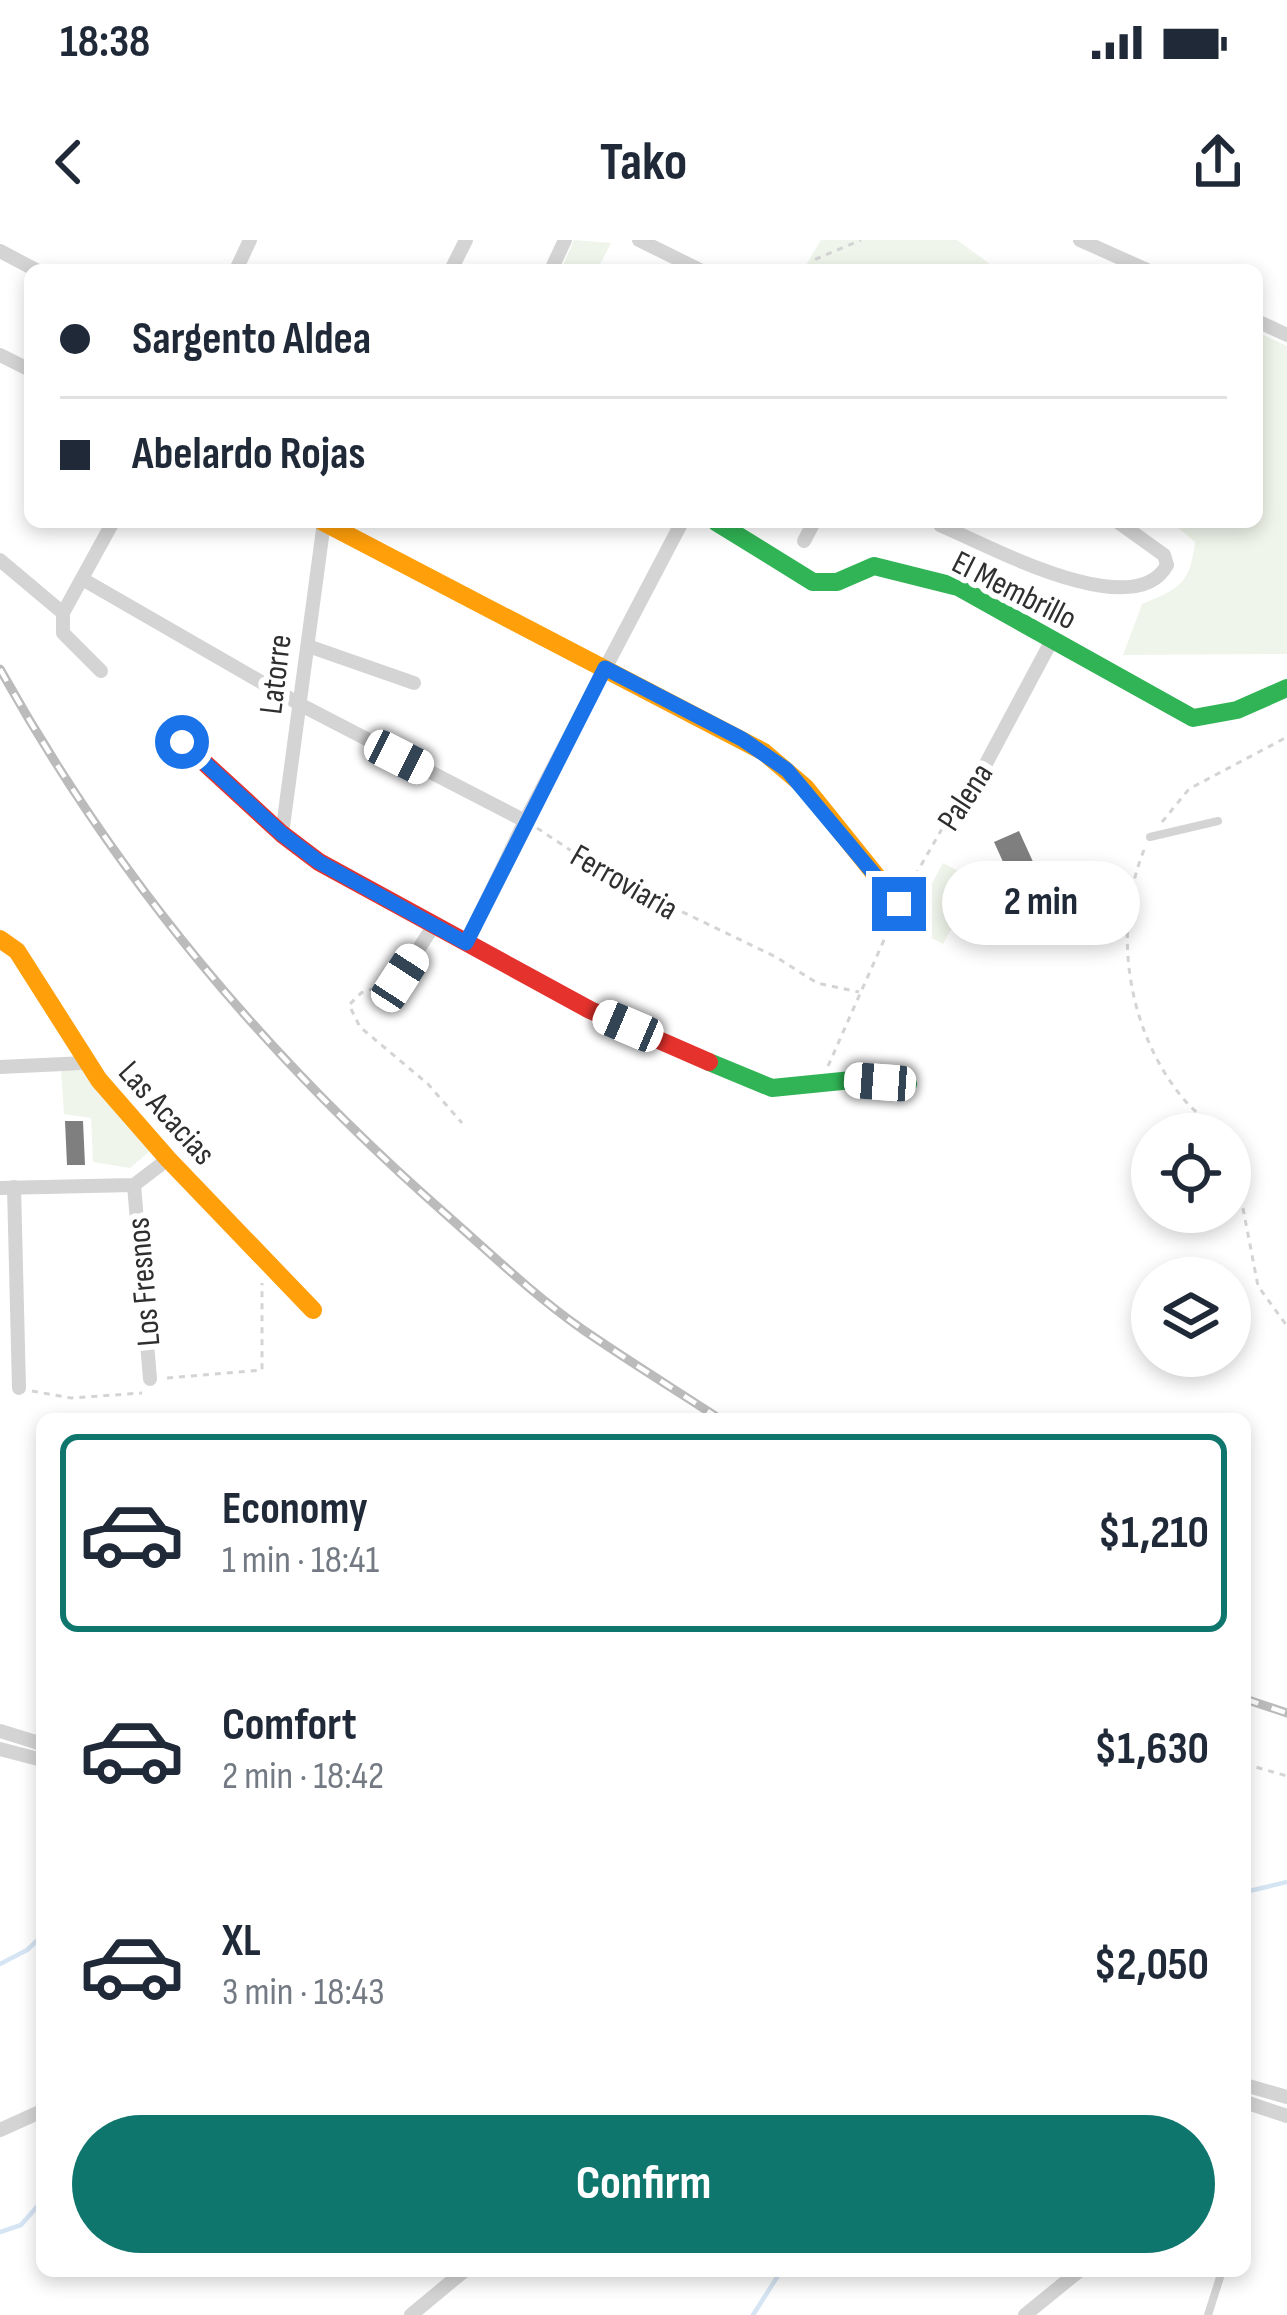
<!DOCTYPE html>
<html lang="en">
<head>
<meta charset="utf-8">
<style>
	:root { --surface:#fff; --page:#f2f2f3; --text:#1f2937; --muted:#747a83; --line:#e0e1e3; --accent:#0f766e }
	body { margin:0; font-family:"Sofia Sans Condensed",sans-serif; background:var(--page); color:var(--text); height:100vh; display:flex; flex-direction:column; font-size:45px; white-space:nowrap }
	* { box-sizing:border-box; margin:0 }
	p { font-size:39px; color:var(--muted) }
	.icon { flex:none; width:66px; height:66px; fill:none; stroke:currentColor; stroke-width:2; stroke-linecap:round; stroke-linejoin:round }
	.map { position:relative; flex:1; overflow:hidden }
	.side { position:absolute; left:36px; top:1173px; width:1215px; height:864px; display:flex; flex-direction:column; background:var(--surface); border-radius:18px; box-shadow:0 6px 18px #0003 }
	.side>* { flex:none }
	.banner { position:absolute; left:24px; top:24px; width:1239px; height:264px; border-radius:18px; box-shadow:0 6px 18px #0003; display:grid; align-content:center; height:264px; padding:0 36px; background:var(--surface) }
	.tools { position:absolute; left:1131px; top:873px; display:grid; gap:24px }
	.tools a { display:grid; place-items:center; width:120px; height:120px; border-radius:50%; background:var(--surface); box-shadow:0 6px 18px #0003; font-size:60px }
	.end { position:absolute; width:54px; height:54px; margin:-27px; border:15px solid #1a73e8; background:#fff; box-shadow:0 0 0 6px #fff }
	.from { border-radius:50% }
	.bubble { position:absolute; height:84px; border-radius:42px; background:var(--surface); box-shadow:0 6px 18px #0003; font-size:39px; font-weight:700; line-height:84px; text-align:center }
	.car { position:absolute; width:36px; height:72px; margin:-36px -18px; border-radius:15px; box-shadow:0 0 9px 3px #0007; background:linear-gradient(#fff 24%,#345 0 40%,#fff 0 76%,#345 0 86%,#fff 0) }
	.banner b { display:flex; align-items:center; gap:42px; height:114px; font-size:45px }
	.banner b+b { border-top:3px solid var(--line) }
	.banner i { width:30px; height:30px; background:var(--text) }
	ul { padding:21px 0 0; list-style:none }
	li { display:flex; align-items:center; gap:36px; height:198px; margin:0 24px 18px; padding:0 12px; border:6px solid transparent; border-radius:18px }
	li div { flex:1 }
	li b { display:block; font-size:45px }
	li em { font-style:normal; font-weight:700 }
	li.current { border-color:var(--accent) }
	li>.icon { width:108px; height:108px; stroke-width:1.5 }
	.action { display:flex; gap:24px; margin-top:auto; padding:24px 36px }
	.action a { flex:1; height:138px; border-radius:72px; background:var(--accent); color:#fff; font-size:48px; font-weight:700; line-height:138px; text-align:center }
	.status { display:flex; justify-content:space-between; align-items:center; height:84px; padding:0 60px; background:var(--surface); direction:ltr }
	.status svg { height:33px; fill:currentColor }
	header { display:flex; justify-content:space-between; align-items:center; height:156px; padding:0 36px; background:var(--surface); font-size:54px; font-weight:700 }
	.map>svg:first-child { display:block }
	.green { fill:#f0f5eb }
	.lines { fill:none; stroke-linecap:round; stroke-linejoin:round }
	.stream { stroke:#d6e5f4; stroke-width:4.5 }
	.building { fill:#7f7f7f }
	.path { stroke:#d4d4d4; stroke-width:3; stroke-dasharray:6 6; stroke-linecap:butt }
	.lane { stroke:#d4d4d4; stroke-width:8 }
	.street { stroke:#d4d4d4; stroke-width:14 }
	.fast { stroke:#30b455; stroke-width:18 }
	.slow { stroke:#ff9f0a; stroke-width:18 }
	.jam { stroke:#e5322d; stroke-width:18 }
	.rail-casing { stroke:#bbb; stroke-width:9 }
	.rail { stroke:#fff; stroke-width:4.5; stroke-dasharray:14; stroke-linecap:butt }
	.route { stroke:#1a73e8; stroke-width:15 }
	.labels { text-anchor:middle; stroke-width:12; stroke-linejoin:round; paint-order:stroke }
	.street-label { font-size:33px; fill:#2f2f2f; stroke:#fff }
</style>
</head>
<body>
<div class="status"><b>18:38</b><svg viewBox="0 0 49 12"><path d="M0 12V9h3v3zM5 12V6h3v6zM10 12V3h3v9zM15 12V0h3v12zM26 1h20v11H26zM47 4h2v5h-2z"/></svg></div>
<header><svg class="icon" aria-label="back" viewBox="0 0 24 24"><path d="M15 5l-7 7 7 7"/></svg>Tako<svg class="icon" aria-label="share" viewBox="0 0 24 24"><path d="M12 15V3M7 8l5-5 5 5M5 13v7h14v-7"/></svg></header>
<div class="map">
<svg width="1287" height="2075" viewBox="0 0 1287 2075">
	<rect width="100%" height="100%" fill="#fff"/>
	<g class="green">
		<polygon points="574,0 611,3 597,30 561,30"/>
		<polygon points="821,0 957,0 998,30 803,30"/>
		<path d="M 1257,92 L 1287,106 L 1287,414 L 1123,415 L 1142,364 C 1180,348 1190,344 1195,302 L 1171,282 L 1257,282 Z"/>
		<polygon points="943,623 977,641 943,704 909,686"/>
		<polygon points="61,830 85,831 150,911 130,928 93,922 91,878 64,874"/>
	</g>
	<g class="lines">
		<g class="stream">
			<polyline points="1245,1652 1287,1642"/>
			<polyline points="0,1724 27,1710 42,1696"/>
			<polyline points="0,1992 21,1985 42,1961"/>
			<polyline points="753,2075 781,2031"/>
		</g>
	</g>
	<g class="building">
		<polygon points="1019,591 1044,646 1019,657 994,602"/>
		<polygon points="65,881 83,881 85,925 67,925"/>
	</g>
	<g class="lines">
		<g class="path">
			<polyline points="809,30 816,19 861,0"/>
			<polyline points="1162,582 1189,549 1287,497"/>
			<polyline points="537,588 614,639 776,717 817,743 859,752"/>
			<path d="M 1144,610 C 1111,691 1128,796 1187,863 C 1197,874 1211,882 1221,894"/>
			<polyline points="909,646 961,556"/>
			<polyline points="386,744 361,753 349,765 360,787 428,844 462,883"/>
			<polyline points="828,826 892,682"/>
			<polyline points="1230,922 1241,958 1258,1046 1287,1086"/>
			<polyline points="167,1138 262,1130 262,1043"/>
			<polyline points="32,1151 71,1158 142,1153"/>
			<polyline points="1245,1524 1287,1536"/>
		</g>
		<g class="lane">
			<polyline points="1150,597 1218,581"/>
			<polyline points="1208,2075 1222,2031"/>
		</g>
		<g class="street">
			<polyline points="639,0 700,30"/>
			<polyline points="1080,0 1147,30"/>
			<polyline points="0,11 36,30"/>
			<polyline points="236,30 250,0"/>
			<polyline points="451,30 466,0"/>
			<polyline points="551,30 565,0"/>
			<polyline points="1257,81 1287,95"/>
			<polyline points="0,115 30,130"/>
			<path d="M 940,285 C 987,305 1134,386 1167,325 L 1164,315 L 1118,282"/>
			<polyline points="804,301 814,282"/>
			<polyline points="0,320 63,373"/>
			<polyline points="84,340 301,465 525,581"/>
			<polyline points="63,373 113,282"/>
			<polyline points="63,373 63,393 101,431"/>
			<polyline points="308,406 414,443"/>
			<polyline points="974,546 1052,400"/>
			<polyline points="282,594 324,282"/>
			<polyline points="466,703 525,581 682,282"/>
			<polyline points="400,738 434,685"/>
			<polyline points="0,827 85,823"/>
			<polyline points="134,945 150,1139"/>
			<polyline points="14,947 19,1148"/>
			<polyline points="0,948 134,945 168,919"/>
			<polyline points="0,1491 42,1504"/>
			<polyline points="0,1509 42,1520"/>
			<polyline points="1245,1845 1287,1857"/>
			<polyline points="1245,1862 1287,1876"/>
			<polyline points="0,1890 42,1871"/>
			<polyline points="411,2075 464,2031"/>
			<polyline points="1025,2075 1079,2031"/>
		</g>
		<g class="fast">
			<polyline points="716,282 813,342 837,342 874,326 958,347 1193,478 1237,470 1287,448"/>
			<polyline points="709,822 772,848 852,840 908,844"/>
		</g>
		<g class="slow">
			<polyline points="323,282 764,512 805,547 899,664"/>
			<polyline points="0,699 17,711 99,840 168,919 313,1070"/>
		</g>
		<polyline class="jam" points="182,502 282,594 319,622 590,770 709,822"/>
		<g class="rail-casing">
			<g id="rail">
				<path d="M 0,429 C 118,641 267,818 449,977 C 492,1015 535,1056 582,1089 C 627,1120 674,1149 720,1179"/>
				<polyline points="1245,1459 1287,1473"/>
			</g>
		</g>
		<use href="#rail" class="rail"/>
	</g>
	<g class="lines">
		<polyline class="route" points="182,502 282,594 319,622 466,703 605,428 742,499 787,530 899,664"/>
	</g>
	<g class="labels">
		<g class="street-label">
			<text transform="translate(1015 349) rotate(27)" y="12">El Membrillo</text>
			<text transform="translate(274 434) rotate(-83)" y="12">Latorre</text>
			<text transform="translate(964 556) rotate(-57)" y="12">Palena</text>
			<text transform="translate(625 641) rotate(30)" y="12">Ferroviaria</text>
			<text transform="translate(168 872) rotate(48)" y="12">Las Acacias</text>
			<text transform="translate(142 1042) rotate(-95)" y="12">Los Fresnos</text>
		</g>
	</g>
</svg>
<div class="tools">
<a><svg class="icon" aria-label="locate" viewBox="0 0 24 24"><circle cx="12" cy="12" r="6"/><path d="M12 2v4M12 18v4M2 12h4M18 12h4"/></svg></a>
<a><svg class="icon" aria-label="layers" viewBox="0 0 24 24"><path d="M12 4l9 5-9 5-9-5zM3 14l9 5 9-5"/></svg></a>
</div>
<i class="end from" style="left:182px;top:502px"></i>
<i class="end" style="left:899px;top:664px"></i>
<div class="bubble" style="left:942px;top:621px;width:198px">2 min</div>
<i class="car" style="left:399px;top:517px;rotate:117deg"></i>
<i class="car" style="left:400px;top:738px;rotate:33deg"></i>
<i class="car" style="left:628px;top:786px;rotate:293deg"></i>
<i class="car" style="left:880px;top:842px;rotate:274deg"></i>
<div class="banner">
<b><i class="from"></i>Sargento Aldea</b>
<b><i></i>Abelardo Rojas</b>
</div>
<section class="side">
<ul>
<li class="current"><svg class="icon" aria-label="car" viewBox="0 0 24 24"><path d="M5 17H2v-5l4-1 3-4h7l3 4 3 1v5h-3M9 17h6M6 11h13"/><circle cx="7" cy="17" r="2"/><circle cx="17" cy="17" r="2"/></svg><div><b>Economy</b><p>1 min · 18:41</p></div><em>$1,210</em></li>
<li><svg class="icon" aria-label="car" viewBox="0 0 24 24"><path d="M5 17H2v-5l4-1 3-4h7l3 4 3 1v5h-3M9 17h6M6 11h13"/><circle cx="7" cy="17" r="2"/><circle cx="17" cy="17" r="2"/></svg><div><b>Comfort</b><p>2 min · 18:42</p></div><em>$1,630</em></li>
<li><svg class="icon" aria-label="car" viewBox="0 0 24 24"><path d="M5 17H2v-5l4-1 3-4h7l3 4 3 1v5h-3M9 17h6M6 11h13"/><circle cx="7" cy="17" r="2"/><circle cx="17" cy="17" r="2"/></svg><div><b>XL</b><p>3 min · 18:43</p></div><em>$2,050</em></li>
</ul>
<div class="action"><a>Confirm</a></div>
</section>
</div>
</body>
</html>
